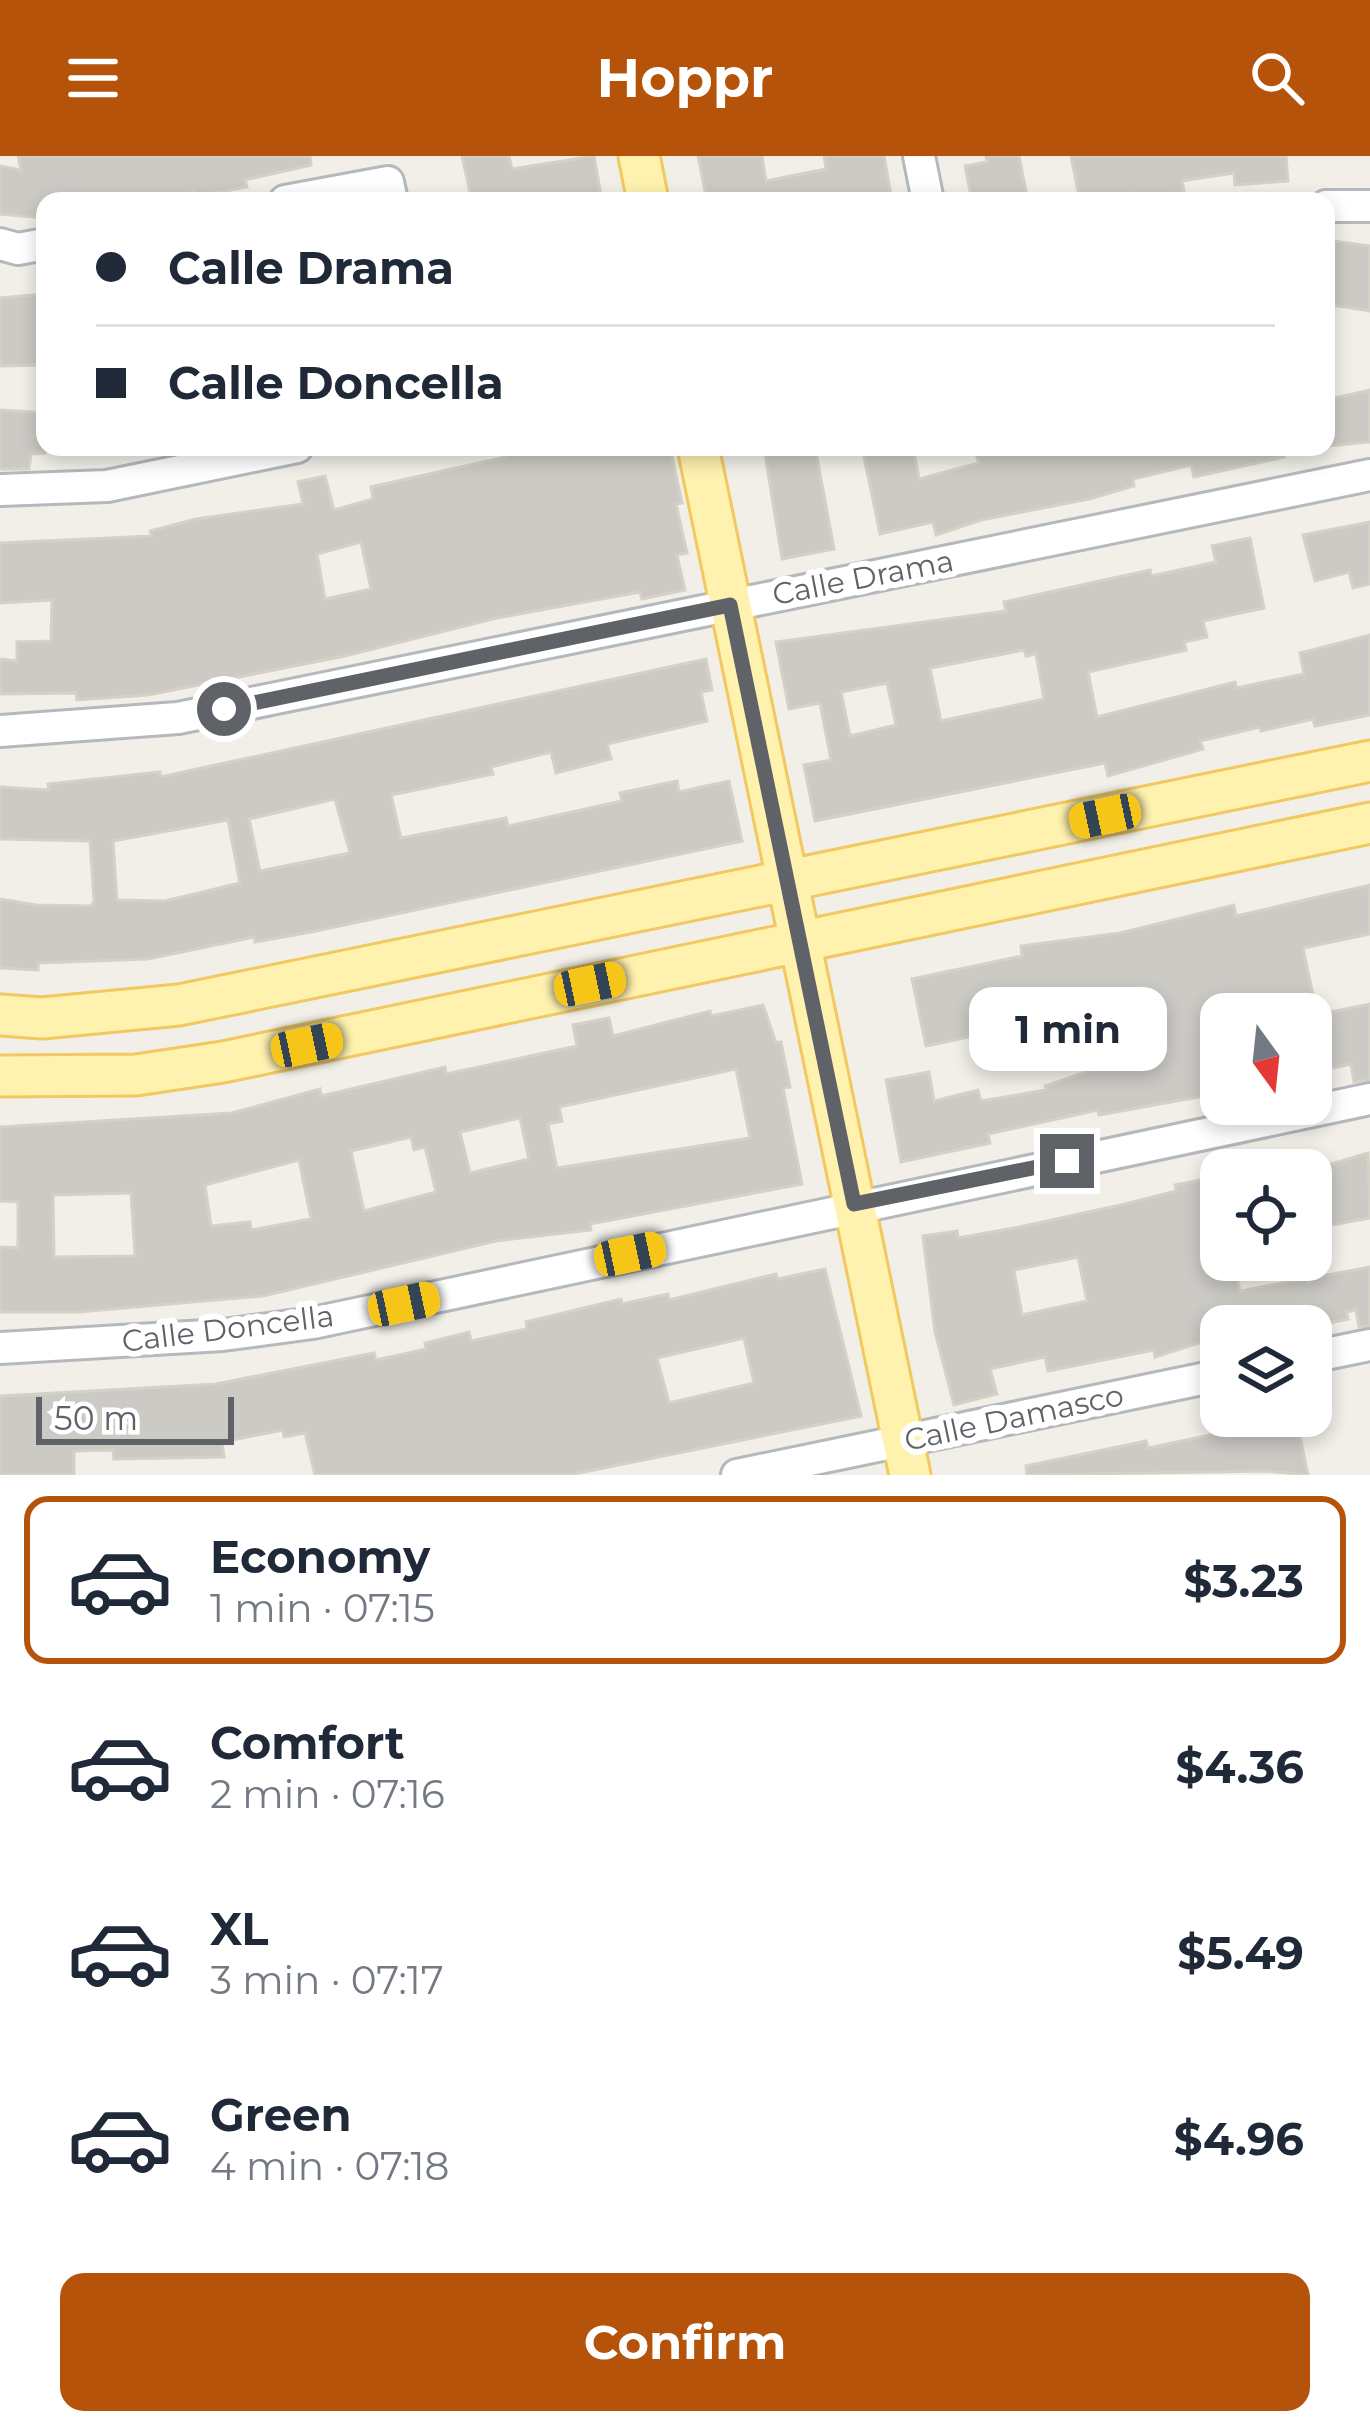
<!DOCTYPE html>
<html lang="en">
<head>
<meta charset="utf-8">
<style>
	:root { --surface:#fff; --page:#f2f2f3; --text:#1f2937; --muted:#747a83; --line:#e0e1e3; --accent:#b45309 }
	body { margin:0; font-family:Montserrat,sans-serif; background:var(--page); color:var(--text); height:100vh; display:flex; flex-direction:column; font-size:45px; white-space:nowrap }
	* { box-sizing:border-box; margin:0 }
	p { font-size:39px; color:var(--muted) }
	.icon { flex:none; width:66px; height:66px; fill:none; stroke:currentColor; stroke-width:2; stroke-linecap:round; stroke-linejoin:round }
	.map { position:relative; height:1319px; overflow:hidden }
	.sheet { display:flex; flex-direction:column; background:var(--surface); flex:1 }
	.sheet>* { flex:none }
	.guide { position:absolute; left:36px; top:36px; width:1299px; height:264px; border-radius:24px; box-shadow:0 6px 18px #0003; display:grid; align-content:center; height:264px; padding:0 60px; background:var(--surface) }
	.needle { width:78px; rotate:165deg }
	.buttons { position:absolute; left:1200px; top:837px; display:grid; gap:24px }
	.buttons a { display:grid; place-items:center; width:132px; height:132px; border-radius:24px; background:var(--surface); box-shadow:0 6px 18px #0003; font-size:60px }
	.scale { position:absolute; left:36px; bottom:30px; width:198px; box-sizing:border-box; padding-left:12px; border:6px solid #5f6368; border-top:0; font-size:33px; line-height:42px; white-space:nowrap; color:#5f6368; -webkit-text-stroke:9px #fff; paint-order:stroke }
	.end { position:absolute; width:54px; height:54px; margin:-27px; border:15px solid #5f6368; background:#fff; box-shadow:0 0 0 6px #fff }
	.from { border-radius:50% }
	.bubble { position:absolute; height:84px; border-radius:24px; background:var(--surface); box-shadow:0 6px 18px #0003; font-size:39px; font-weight:700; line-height:84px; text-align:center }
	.car { position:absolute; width:36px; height:72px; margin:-36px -18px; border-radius:15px; box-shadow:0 0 9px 3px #0007; background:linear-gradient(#f5c518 24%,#345 0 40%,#f5c518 0 76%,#345 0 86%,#f5c518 0) }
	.guide b { display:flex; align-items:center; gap:42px; height:114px; font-size:45px }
	.guide b+b { border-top:3px solid var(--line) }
	.guide i { width:30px; height:30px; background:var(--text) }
	ul { padding:21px 0 0; list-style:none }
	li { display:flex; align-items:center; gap:36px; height:168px; margin:0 24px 18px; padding:0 36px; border:6px solid transparent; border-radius:24px }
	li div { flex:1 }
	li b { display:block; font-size:45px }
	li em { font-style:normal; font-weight:700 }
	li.on { border-color:var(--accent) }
	li>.icon { width:108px; height:108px; stroke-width:1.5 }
	.action { display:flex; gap:24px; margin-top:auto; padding:24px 60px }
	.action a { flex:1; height:138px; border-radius:24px; background:var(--accent); color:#fff; font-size:48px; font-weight:700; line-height:138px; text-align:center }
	header { display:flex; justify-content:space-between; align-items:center; height:156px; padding:0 60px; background:var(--accent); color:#fff; font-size:54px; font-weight:700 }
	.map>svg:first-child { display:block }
	.building { fill:#cccac5; stroke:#d6d1c6; stroke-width:3; fill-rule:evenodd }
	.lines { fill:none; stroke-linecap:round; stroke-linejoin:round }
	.minor-casing { stroke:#b5b8bc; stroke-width:36 }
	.major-casing { stroke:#f2c960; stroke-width:45 }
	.minor { stroke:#fff; stroke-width:30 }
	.major { stroke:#fff2af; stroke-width:39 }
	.route { stroke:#5f6368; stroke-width:15 }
	.labels { text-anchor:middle; stroke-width:12; stroke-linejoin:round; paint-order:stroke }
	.street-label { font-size:30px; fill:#5f6368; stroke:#fff }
</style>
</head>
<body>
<header><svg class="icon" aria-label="menu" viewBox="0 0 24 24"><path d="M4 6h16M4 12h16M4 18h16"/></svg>Hoppr<svg class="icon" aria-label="search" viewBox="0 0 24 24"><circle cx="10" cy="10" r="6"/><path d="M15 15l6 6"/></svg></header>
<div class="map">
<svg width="1370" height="1319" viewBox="0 0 1370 1319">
	<rect width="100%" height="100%" fill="#f1efe8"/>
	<g class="building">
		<polygon points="18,0 310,0 311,9 245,24 247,31 196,40 195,35 149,45 45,45 45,62 0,58 0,10 21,14"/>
		<polygon points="462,0 509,0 512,13 594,0 602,45 472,45"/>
		<polygon points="698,0 762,0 766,25 826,13 824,0 884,0 892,45 707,45"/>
		<polygon points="986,0 1019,0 1028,45 972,45 965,10 987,6"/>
		<polygon points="1071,0 1286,0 1288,25 1235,29 1234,17 1182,25 1184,35 1141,45 1134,45 1132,37 1080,45"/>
		<polygon points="1326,84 1370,90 1370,155 1326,148"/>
		<polygon points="45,138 45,209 0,210 0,142"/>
		<polygon points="1370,234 1370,286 1326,290 1326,244"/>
		<polygon points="0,254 45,257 45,297 31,298 29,313 0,313"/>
		<path d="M 527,291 L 647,291 L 648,296 L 670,292 L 682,347 L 676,348 L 687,397 L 677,399 L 685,434 L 642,443 L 640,436 L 497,462 L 345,500 L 148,539 L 77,544 L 76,537 L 0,538 L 0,503 L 17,505 L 17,486 L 51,485 L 52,444 L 0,447 L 0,387 L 152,380 L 150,375 L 196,363 L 303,348 L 298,326 L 325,320 L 334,354 L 373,343 L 371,331 L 506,301 L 505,296 ZM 361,386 L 371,433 L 325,443 L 317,398 Z"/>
		<polygon points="764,291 815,291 834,393 782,403"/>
		<polygon points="862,291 913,291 919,323 979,307 976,298 1007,291 1283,291 1284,301 1194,321 1191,309 1133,323 1134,330 1089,343 981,364 936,379 933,366 880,378"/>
		<polygon points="1370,366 1370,428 1353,432 1349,416 1315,425 1303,379"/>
		<path d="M 1250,382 L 1264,452 L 1203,465 L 1207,481 L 1184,486 L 1186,494 L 1088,516 L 1097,561 L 1235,526 L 1236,532 L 1304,518 L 1300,497 L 1370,479 L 1370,559 L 1315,570 L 1313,563 L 1261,575 L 1260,571 L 1200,585 L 1203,593 L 1108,620 L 1105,607 L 815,665 L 804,609 L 831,604 L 820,547 L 789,553 L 776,486 L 1006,455 L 1004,446 L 1150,414 L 1151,420 L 1216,406 L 1212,390 ZM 1024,494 L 1026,500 L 1036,498 L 1044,543 L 941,565 L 930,512 ZM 887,527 L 896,569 L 850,580 L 841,536 Z"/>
		<path d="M 706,503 L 712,534 L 701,536 L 707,565 L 607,588 L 611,603 L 556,617 L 551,596 L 491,611 L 493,618 L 391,639 L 401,682 L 506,662 L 508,670 L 622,645 L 620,637 L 677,625 L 679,636 L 729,625 L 742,685 L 311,776 L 255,786 L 254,781 L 148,803 L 38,807 L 38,814 L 0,812 L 0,743 L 36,749 L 91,750 L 94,745 L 90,685 L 0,683 L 0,631 L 49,634 L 48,628 L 160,616 L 160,621 ZM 335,643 L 350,697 L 260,715 L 249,663 ZM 228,664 L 240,727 L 165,745 L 117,744 L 113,685 Z"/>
		<polygon points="1370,729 1370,778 1303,792 1317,858 1221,858 1221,937 1099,959 1098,954 988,978 990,987 901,1006 886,924 929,916 934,945 978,934 981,945 1046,934 1045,930 1092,914 1142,906 1141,900 1168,895 1157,853 1149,855 1144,831 1080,844 1083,864 1033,871 1031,855 976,868 978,879 926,890 912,823 1022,800 1021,790 1120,777 1234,749 1236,760"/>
		<polygon points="1370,848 1370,924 1354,926 1351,908 1311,917 1311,860"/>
		<path d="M 763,849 L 776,887 L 781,886 L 790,931 L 783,932 L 802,1028 L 590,1068 L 591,1074 L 496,1085 L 263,1140 L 78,1156 L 0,1156 L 0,1091 L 18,1092 L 18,1046 L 0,1045 L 0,971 L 232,957 L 320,933 L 321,940 L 445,911 L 446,918 L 577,890 L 573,869 L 609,862 L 613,880 L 710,855 L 711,860 ZM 736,913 L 750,982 L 557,1012 L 548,968 L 562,965 L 559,951 ZM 520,962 L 529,1003 L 470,1017 L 460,976 ZM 411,981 L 414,994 L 425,991 L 436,1036 L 364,1055 L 351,995 ZM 299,1004 L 311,1063 L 251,1074 L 250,1066 L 211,1070 L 205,1029 ZM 131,1037 L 135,1100 L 54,1101 L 53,1039 Z"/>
		<polygon points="1368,997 1370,1062 1311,1073 1311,1014"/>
		<path d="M 1221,1020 L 1221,1111 L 1233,1108 L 1240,1135 L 1370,1111 L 1370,1170 L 1359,1171 L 1356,1154 L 1346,1156 L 1348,1163 L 1315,1170 L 1221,1170 L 1221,1180 L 1155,1201 L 1154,1194 L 1048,1215 L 1045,1201 L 990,1213 L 997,1238 L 954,1249 L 935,1176 L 923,1080 L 957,1075 L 958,1082 L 1019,1071 L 1121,1049 L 1176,1035 L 1175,1029 ZM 1078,1101 L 1087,1145 L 1022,1159 L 1014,1114 Z"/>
		<path d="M 825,1113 L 861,1260 L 569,1319 L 315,1319 L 305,1277 L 284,1281 L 283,1274 L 222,1286 L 224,1301 L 114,1303 L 113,1294 L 74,1295 L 74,1319 L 0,1319 L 0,1240 L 216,1228 L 374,1197 L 376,1204 L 426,1193 L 425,1187 L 469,1176 L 471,1185 L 527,1173 L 526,1166 L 621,1143 L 622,1148 L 668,1138 L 669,1144 L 776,1118 L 777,1123 ZM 744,1182 L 754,1227 L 669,1247 L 657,1202 Z"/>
		<polygon points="1296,1261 1308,1319 1266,1315 1027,1319 1026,1310 1146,1285 1148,1292"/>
	</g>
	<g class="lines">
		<g class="minor-casing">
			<g id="minor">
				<polyline points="919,0 928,45"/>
				<polyline points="285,45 388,26 392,45"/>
				<polyline points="1326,50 1370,50"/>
				<polyline points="0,88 18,93 45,88"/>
				<polyline points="0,334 107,330 297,291"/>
				<polyline points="0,575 178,562 1370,319"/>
				<polyline points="0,1192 223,1179 313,1167 1370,943"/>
				<polyline points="1311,1201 1370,1189"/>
				<polyline points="737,1319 1221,1219"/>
			</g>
		</g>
		<g class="major-casing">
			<g id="major">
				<polyline points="639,0 648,45"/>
				<polyline points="698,291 910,1319"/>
				<polyline points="0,859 42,862 179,849 1370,605"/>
				<polyline points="0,920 136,919 223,906 1370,667"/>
			</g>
		</g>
		<use href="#minor" class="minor"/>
		<use href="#major" class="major"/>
	</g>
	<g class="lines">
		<polyline class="route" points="224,553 730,449 854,1048 1067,1005"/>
	</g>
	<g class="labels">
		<g class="street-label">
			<text transform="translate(863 422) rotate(-11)" y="10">Calle Drama</text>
			<text transform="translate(228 1173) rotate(-7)" y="10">Calle Doncella</text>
			<text transform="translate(1014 1262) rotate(-12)" y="10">Calle Damasco</text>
		</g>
	</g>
</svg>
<div class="buttons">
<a><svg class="needle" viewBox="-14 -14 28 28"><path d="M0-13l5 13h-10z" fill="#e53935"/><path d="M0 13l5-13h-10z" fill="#747a83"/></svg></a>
<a><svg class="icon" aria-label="locate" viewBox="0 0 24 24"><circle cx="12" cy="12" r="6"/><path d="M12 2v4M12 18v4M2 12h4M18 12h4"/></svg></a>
<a><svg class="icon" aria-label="layers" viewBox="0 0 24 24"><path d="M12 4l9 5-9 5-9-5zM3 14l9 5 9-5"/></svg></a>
</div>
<div class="scale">50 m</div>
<i class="end from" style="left:224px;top:553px"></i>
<i class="end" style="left:1067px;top:1005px"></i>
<div class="bubble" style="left:969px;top:831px;width:198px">1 min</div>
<i class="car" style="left:1105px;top:660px;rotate:258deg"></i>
<i class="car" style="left:590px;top:828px;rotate:78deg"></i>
<i class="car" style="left:307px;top:889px;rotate:78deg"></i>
<i class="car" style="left:630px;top:1098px;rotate:78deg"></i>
<i class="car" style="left:404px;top:1148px;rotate:78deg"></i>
<div class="guide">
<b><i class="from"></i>Calle Drama</b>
<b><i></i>Calle Doncella</b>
</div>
</div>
<section class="sheet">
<ul>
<li class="on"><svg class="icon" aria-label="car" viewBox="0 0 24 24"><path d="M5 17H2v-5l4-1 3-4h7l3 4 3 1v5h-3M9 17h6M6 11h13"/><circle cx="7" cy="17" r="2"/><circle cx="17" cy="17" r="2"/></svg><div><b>Economy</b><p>1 min · 07:15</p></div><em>$3.23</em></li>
<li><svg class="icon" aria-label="car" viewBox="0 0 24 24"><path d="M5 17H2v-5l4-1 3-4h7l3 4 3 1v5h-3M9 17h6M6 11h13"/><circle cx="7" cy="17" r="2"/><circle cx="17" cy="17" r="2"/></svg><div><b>Comfort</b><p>2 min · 07:16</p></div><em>$4.36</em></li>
<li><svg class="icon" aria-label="car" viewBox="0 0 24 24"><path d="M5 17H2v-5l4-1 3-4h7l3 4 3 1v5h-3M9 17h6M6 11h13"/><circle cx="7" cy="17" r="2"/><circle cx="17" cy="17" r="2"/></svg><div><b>XL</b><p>3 min · 07:17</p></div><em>$5.49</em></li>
<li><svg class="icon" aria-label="car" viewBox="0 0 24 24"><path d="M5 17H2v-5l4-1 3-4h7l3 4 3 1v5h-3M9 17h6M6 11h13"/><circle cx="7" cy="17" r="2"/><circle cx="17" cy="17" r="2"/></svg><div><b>Green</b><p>4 min · 07:18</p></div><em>$4.96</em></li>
</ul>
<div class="action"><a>Confirm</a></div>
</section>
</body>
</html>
